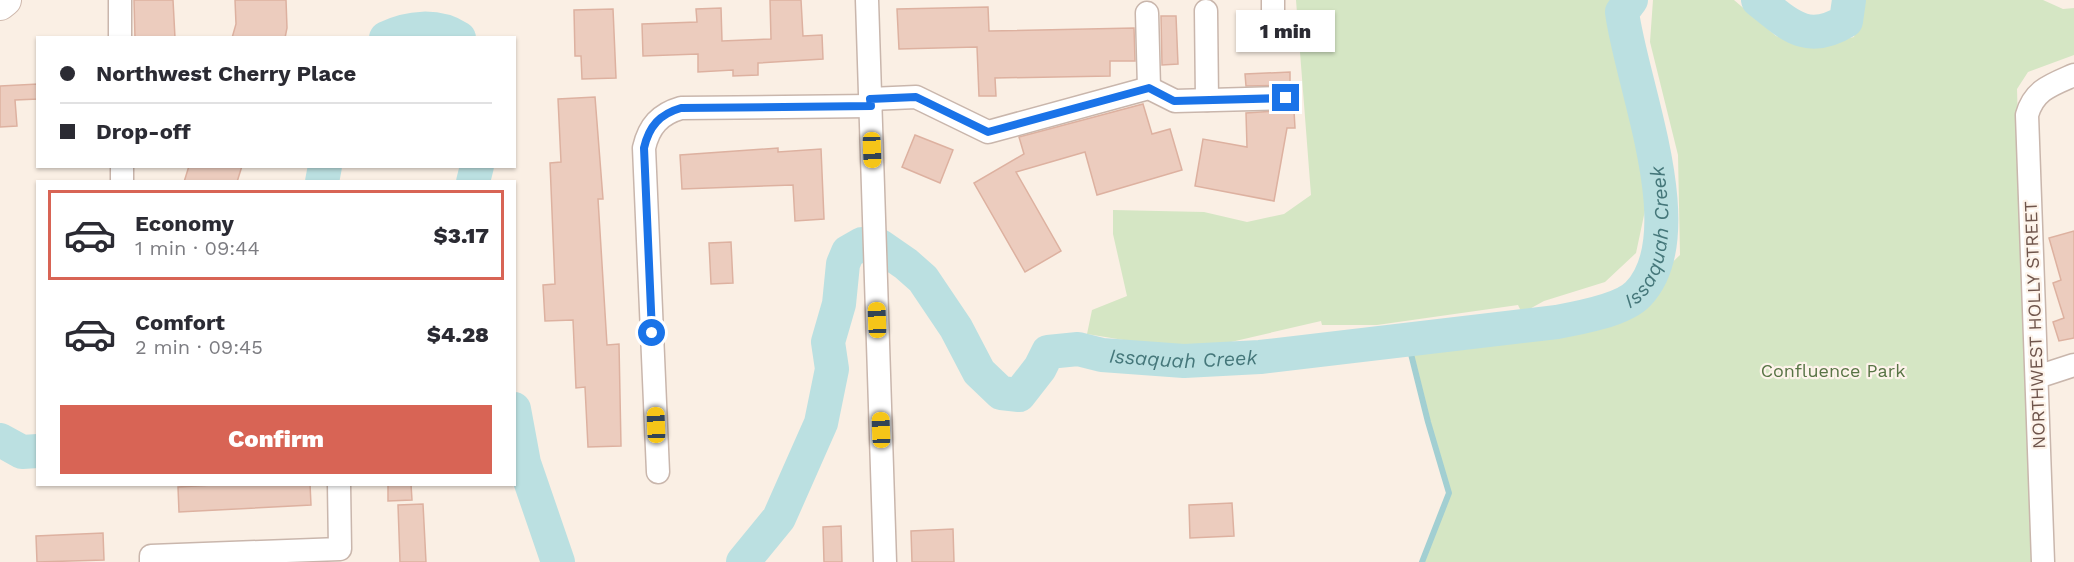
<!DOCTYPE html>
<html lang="en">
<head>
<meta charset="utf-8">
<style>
	:root { --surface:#fff; --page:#f7f7f7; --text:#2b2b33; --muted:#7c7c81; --line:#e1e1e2; --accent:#d86455 }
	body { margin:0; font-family:"Work Sans",sans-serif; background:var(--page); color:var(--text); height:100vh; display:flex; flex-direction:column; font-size:22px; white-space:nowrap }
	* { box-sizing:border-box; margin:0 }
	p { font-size:20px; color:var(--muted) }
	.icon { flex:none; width:33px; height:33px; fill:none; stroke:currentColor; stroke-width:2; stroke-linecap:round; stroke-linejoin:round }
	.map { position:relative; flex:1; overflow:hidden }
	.side { position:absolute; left:36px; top:180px; width:480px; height:306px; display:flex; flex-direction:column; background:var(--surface); border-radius:0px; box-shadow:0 2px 4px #0004 }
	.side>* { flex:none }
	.banner { position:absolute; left:36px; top:36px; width:480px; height:132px; border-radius:0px; box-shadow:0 2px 4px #0004; display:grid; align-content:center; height:132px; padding:0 24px; background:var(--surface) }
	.end { position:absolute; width:27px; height:27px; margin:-14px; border:8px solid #1a73e8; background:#fff; box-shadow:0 0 0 3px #fff }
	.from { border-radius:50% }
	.bubble { position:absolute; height:42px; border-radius:0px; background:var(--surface); box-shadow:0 2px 4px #0004; font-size:20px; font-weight:800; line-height:42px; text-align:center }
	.car { position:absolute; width:18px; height:36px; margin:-18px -9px; border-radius:8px; box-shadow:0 0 4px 2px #0007; background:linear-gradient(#f5c518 24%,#345 0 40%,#f5c518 0 76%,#345 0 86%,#f5c518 0) }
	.banner b { display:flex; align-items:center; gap:21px; height:57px; font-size:22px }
	.banner b+b { border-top:2px solid var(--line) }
	.banner i { width:15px; height:15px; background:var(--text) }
	ul { padding:10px 0 0; list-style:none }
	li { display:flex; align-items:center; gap:18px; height:90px; margin:0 12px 9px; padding:0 12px; border:3px solid transparent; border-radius:0px }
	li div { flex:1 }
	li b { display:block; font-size:22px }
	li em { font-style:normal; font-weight:800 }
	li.on { border-color:var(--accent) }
	li>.icon { width:54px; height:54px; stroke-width:1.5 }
	.primary-button { display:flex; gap:12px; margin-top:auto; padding:12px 24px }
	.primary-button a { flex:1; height:69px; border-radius:0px; background:var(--accent); color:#fff; font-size:24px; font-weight:800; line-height:69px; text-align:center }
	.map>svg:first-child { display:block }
	.green { fill:#d5e6c4 }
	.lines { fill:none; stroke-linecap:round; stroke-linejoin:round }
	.stream { stroke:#a2cfd2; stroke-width:6 }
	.river { stroke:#bbe0e1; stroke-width:34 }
	.building { fill:#ecccbe; stroke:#ddb1a0; stroke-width:1.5 }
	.street-casing { stroke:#c9b6ac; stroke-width:25 }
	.secondary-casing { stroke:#ceb8ac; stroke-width:34 }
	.street { stroke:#fff; stroke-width:22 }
	.secondary { stroke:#fff; stroke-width:32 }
	.route { stroke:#1a73e8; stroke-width:8 }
	.labels { text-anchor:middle; stroke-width:4.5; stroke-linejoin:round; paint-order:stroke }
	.street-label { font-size:18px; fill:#6f554c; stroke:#fdf3ea }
	.park-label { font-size:18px; fill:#587445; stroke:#fdf3ea }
	.water-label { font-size:20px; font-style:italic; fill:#45777a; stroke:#fdf3ea }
</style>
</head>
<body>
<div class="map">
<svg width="2074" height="562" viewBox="0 0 2074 562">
	<rect width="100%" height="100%" fill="#faefe4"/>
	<g class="green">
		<polygon points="1296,0 1620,0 1610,21 1638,128 1647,201 1636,253 1605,282 1544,301 1522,313 1518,305 1377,325 1322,325 1321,321 1205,348 1148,344 1087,334 1092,310 1127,296 1113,234 1113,210 1204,212 1247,222 1284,214 1311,195"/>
		<path d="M 1653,0 L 1734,0 L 1776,36 L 1810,47 L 1854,37 L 1863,0 L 2043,0 L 2063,9 L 2074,8 L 2074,55 L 2028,72 L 2017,89 L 2031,562 L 1422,562 L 1449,493 L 1428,422 L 1407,338 C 1473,331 1581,331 1637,296 C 1652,286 1666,268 1680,255 L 1678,155 L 1650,42 Z"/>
	</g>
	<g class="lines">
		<polyline class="stream" points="1407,338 1428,422 1449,493 1422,562"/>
		<g class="river">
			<path d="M 1758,0 C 1789,25 1807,45 1846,21 L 1849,0"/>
			<path d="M 386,38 C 409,27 437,24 459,38"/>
			<polyline points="322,182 325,166"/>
			<polyline points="473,182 477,166"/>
			<polyline points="514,409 524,463 558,562"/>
			<polyline points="0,440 22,452 38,451"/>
			<path id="s1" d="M 743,562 L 779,518 L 821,423 L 832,369 L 828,342 L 839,304 L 843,264 L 848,252 L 862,244 L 880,246 L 906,264 L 923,279 L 956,328 L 979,372 L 1001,393 L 1019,395 L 1040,368 L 1048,352 L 1078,349 L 1102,355 L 1184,361 L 1260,357 L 1557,322 C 1579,318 1623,310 1638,294 C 1695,235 1631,84 1622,12 L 1631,0"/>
		</g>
	</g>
	<g class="building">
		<polygon points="134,0 173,0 175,38 135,38"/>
		<polygon points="235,0 286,0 287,28 285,38 232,38 236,24"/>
		<polygon points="770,0 801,0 803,36 822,35 823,59 758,63 758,75 733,76 733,70 698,72 698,54 643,56 642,24 697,22 696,9 721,8 722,41 771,39"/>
		<polygon points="988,7 989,31 1134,28 1135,61 1110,61 1110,76 995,78 996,96 979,96 977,47 899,49 897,9"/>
		<polygon points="613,9 616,78 582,79 581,56 575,56 574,10"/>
		<polygon points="1161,16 1176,16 1178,64 1162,65"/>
		<polygon points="1290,72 1290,85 1246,86 1245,74"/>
		<polygon points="38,84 38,99 15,100 17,126 0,127 0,86"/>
		<polygon points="595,97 603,199 598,199 607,345 619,344 621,446 588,447 585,387 576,388 573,320 545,321 543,285 555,284 550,163 561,162 558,99"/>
		<polygon points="1143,104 1152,134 1170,129 1182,170 1097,195 1085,152 1016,172 1061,251 1025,272 974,183 1024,154 1019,137"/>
		<polygon points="1290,110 1294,111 1295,128 1287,128 1274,201 1195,186 1203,139 1247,147 1246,113"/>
		<polygon points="915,135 953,150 940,183 902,167"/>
		<polygon points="778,148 778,152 821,149 824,219 795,221 793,185 682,189 680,155"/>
		<polygon points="189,166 242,166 237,182 184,182"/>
		<polygon points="2074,231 2074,338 2059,341 2053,322 2064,318 2053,283 2061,280 2049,238"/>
		<polygon points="731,242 733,283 711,284 709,243"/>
		<polygon points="230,484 310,484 311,505 179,512 178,487"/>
		<polygon points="388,484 411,484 412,500 388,501"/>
		<polygon points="1232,503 1234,536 1190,538 1189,505"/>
		<polygon points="423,504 426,562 400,562 398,505"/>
		<polygon points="841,526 842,562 824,562 823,527"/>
		<polygon points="953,529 954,562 912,562 911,531"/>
		<polygon points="103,533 104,560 37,562 36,536"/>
	</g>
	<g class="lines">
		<g class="street-casing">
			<g id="street">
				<polyline points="120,0 120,38"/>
				<polyline points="867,0 885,562"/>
				<polyline points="1273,0 1273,22"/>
				<polyline points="1206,11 1207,100"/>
				<polyline points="1147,13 1149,88"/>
				<polyline points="870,99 916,97 988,132 1149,88 1175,101 1286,98"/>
				<polyline points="122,166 122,182"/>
				<polyline points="2037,377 2074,365"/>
				<path d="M 658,472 L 644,148 C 649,126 660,114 681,108 L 871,106"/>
				<polyline points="151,562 151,556 340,549 339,484"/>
				<path d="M 2043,562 L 2027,115 C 2034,90 2051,85 2074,75"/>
			</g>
		</g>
		<g class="secondary-casing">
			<polyline id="secondary" points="0,4 5,0"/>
		</g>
		<use href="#street" class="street"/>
		<use href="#secondary" class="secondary"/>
	</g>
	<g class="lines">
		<path class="route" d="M 652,333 L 644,148 C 649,126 660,114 681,108 L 871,106 L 870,99 L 916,97 L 988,132 L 1149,88 L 1174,101 L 1286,98"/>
	</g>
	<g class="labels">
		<g class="street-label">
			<text transform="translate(2035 325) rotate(-92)" y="6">NORTHWEST HOLLY STREET</text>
		</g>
		<g class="park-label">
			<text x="1833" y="377">Confluence Park</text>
		</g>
		<g class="water-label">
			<text dy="7" stroke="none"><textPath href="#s1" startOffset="1292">Issaquah Creek</textPath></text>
			<text dy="7" stroke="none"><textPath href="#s1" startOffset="770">Issaquah Creek</textPath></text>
		</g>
	</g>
</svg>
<i class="end from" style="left:652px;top:333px"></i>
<i class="end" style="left:1286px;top:98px"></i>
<div class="bubble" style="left:1236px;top:10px;width:99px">1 min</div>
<i class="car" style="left:872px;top:150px;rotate:178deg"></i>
<i class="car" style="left:877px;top:320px;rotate:358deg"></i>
<i class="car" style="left:656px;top:425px;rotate:358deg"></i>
<i class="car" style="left:881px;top:430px;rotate:358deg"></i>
<div class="banner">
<b><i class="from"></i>Northwest Cherry Place</b>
<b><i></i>Drop-off</b>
</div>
<section class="side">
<ul>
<li class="on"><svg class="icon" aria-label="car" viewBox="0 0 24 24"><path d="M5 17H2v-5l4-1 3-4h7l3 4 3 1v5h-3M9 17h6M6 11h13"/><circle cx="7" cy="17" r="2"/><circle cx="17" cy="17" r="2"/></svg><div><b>Economy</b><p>1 min · 09:44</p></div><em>$3.17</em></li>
<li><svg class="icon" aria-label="car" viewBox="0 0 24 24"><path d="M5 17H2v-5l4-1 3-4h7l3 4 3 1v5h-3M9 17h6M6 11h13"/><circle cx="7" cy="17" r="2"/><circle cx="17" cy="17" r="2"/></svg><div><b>Comfort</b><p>2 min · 09:45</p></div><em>$4.28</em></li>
</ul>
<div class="primary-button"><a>Confirm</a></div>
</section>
</div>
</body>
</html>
